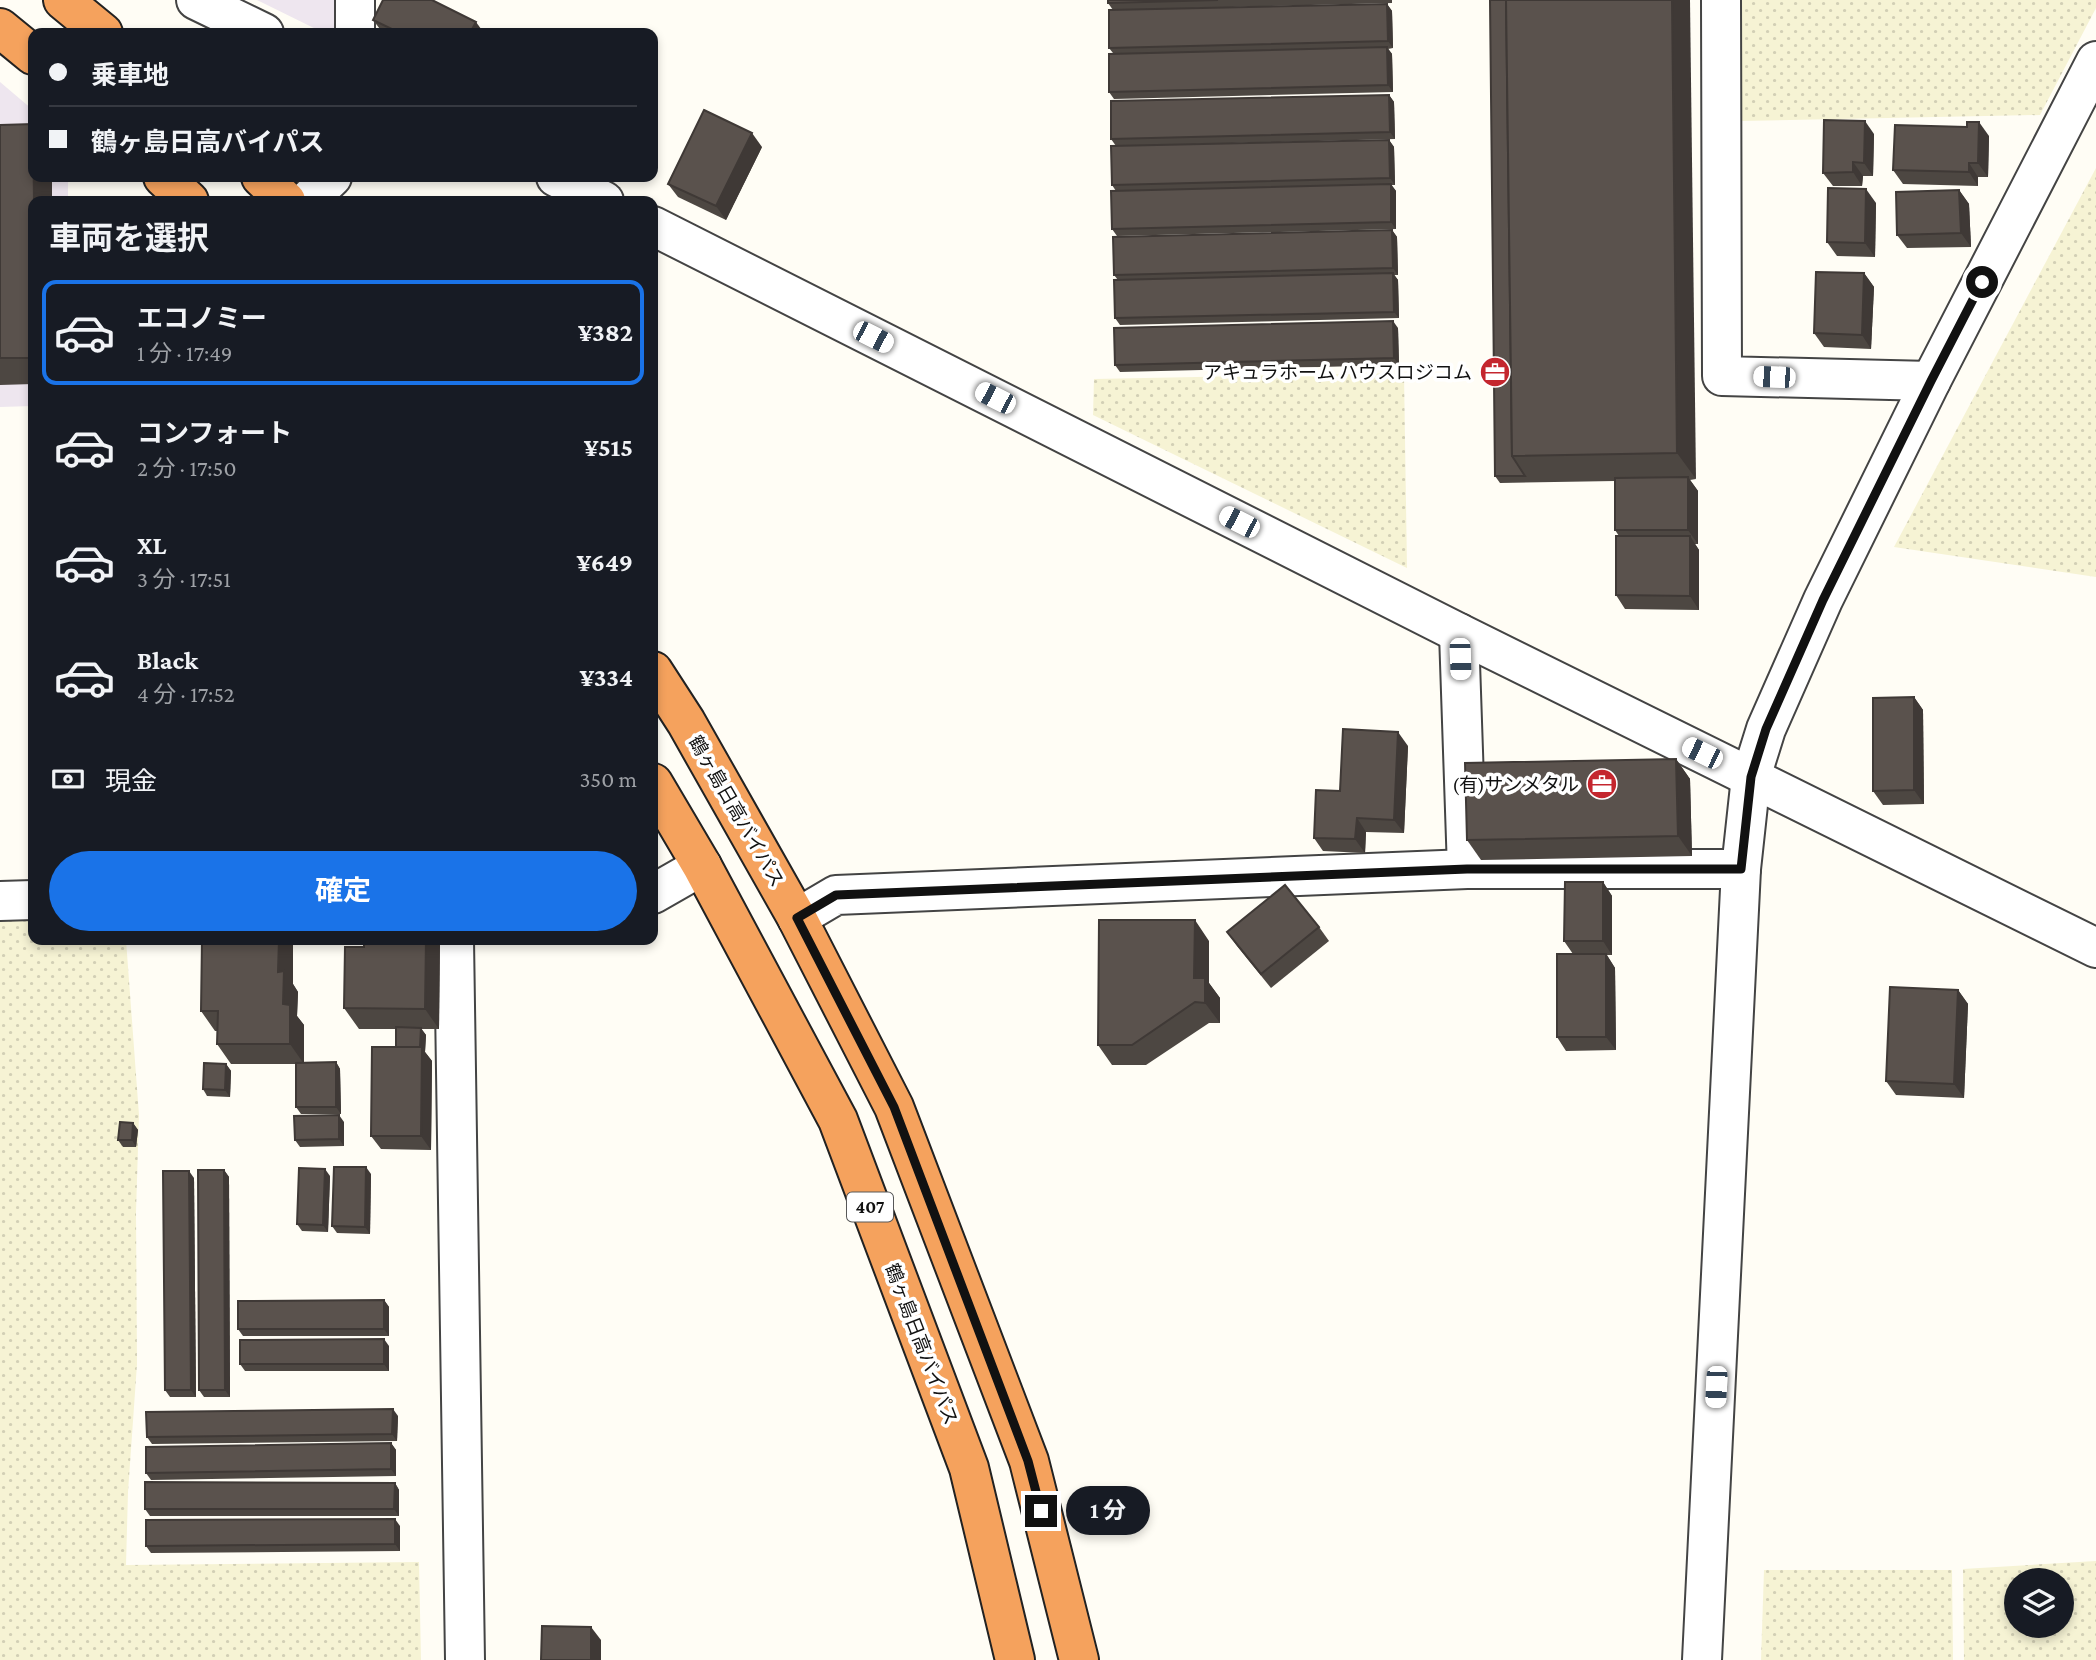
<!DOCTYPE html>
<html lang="ja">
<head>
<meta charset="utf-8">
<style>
	:root { --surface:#171b24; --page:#242831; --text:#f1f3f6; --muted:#9ea1a6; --line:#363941; --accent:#1a73e8 }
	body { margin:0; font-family:"Crimson Pro","Noto Sans JP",serif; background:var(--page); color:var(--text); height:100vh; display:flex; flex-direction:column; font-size:26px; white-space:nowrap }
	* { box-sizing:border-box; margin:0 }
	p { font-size:23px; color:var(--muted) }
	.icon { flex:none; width:38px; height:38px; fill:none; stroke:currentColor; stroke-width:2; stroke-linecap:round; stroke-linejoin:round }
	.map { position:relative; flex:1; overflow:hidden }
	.details { position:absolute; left:28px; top:196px; width:630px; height:749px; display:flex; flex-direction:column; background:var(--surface); border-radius:14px; box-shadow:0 4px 10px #0003 }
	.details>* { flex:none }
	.guide { position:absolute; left:28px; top:28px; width:630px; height:154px; border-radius:14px; box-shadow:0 4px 10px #0003; display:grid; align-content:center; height:154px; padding:0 21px; background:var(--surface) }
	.tools { position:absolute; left:2004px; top:1568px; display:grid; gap:14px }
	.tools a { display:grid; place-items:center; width:70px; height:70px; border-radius:50%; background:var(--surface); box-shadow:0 4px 10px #0003; font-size:35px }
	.end { position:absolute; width:32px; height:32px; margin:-16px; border:9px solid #111; background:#fff; box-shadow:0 0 0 4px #fff }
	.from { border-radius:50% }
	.bubble { position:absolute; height:49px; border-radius:24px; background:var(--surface); box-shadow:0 4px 10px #0003; font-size:23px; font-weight:700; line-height:49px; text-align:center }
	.car { position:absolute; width:21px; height:42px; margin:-21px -10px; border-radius:9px; box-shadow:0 0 5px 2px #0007; background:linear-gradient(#fff 24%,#345 0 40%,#fff 0 76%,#345 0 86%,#fff 0) }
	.guide b { display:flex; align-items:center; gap:24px; height:66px; font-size:26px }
	.guide b+b { border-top:2px solid var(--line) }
	.guide i { width:18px; height:18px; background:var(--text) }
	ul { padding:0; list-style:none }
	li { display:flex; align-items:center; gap:21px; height:105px; margin:0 14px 10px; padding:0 7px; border:4px solid transparent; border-radius:14px }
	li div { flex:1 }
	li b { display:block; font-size:26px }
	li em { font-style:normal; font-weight:700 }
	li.current { border-color:var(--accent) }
	li>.icon { width:63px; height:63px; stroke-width:1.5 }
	h2 { padding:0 21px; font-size:32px; line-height:84px }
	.pay { display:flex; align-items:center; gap:18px; height:77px; padding:0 21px; font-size:26px }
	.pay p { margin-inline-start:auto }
	.button { display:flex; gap:14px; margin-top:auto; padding:14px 21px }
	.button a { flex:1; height:80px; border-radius:42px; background:var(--accent); color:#fff; font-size:28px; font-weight:700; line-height:80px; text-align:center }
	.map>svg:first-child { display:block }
	.industrial { fill:#eee6ef }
	.farmland { fill:url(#farmland-dots); fill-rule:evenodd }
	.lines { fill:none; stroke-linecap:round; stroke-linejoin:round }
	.minor-casing { stroke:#444; stroke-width:42 }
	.highway-casing { stroke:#222; stroke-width:42 }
	.minor { stroke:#fff; stroke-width:38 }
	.highway { stroke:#f5a25d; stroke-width:38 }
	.wall { fill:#4d4742 }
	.shaded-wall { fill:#3f3936 }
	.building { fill:#5a524d; stroke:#3f3936; stroke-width:2 }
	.route { stroke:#111; stroke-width:9 }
	.labels { text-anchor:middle; stroke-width:7; stroke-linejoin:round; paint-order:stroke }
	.shield { fill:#fff; stroke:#585858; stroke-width:2 }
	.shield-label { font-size:18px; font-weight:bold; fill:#111 }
	.poi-label { font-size:19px; fill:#111; stroke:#fff; text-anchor:end }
	.street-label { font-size:19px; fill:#111; stroke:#fff }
</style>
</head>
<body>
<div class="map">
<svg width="2096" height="1660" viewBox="0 0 2096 1660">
	<defs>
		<pattern id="farmland-dots" width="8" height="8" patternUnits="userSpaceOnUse" patternTransform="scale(1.75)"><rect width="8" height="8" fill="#f6f3d4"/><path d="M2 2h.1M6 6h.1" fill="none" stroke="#d2cfb5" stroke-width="1.8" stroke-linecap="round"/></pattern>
	</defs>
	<rect width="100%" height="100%" fill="#fffdf5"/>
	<g class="industrial">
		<polygon points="257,0 338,0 338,33 324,33"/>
		<polygon points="0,82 33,110 33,177 68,177 68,201 33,201 33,406 0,407"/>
	</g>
	<g class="farmland">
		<polygon points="1741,0 2096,0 2096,8 2040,115 1742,121"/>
		<polygon points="2096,168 2096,577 1894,547"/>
		<polygon points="1404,373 1407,568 1093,415 1094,379"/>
		<polygon points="0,920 33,920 33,940 126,940 139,1115 136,1212 137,1364 128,1492 126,1565 419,1562 421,1660 0,1660"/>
		<path d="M 2096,1561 L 2096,1660 L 1964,1660 L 1963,1569 ZM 2016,1580 L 2062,1580 L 2062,1626 L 2016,1626 Z"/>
		<polygon points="1764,1570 1952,1570 1953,1660 1761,1660"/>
	</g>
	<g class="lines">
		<g class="minor-casing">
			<g id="minor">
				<polyline points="196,0 264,33"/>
				<polyline points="355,0 355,33"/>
				<polyline points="1721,0 1722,376 1931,381"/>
				<polyline points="556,177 604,201"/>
				<polyline points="307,201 332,177"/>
				<polyline points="653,226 1459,633 2096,948"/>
				<polyline points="1459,633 1467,869"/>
				<polyline points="653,894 702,866"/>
				<polyline points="0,901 33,900"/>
				<polyline points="797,918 836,895 1467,869 1741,869"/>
				<polyline points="454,940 465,1660"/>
				<polyline points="1702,1660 1741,869 1751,777 1766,729 1823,600 1931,381 2096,61"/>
			</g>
		</g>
		<g class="highway-casing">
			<g id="highway">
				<polyline points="63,0 103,33"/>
				<polyline points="0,28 33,55"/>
				<polyline points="163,177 189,201"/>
				<polyline points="261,177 286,201"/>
				<polyline points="653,671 686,722 797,918 894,1107 1029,1461 1079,1660"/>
				<polyline points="653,783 702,866 838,1120 969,1468 1015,1660"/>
			</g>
		</g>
		<use href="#minor" class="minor"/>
		<use href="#highway" class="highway"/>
	</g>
	<g class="wall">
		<polygon points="1108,0 1392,0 1392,3 1113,10 1108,3"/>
		<polygon points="1490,0 1696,479 1690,480 1698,491 1698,544 1695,544 1699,550 1699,610 1625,609 1616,595 1619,536 1615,530 1615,481 1500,483 1495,476"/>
		<polygon points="1387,4 1392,11 1393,48 1388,49 1392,54 1393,92 1114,99 1109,92 1113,53 1109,48"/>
		<polygon points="373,20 484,33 383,33"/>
		<polygon points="1389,95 1394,102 1395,139 1116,146 1111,139"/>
		<polygon points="0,125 33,177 52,177 52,201 33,201 33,384 0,385"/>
		<polygon points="1874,134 1873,176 1863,176 1862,186 1833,186 1823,173"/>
		<polygon points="1989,136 1988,177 1978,177 1978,186 1903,184 1893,170"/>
		<polygon points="1389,140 1394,147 1395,185 1391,185 1396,191 1396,229 1117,236 1112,229 1116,191 1112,185"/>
		<polygon points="762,147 726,220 678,197 668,184"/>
		<polygon points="1959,190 1969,204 1971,247 1907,248 1897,235"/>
		<polygon points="1876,203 1875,257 1837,256 1827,242"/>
		<polygon points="1392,230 1397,237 1398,275 1394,275 1398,280 1399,318 1120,325 1115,318 1118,280 1114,275"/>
		<polygon points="1864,273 1874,287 1871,349 1824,347 1814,333"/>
		<polygon points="1398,328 1399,365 1120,372 1115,365"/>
		<polygon points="1914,697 1923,710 1924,804 1883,805 1873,791"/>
		<polygon points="1408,746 1404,833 1366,832 1365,853 1323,851 1314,838 1340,791"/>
		<polygon points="1676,759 1690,779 1692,856 1481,860 1467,840"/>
		<polygon points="1603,882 1612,896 1612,955 1607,955 1615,968 1616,1050 1566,1051 1557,1037 1573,954 1564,941"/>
		<polygon points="1319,927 1329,941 1271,988 1237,946 1227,932"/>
		<polygon points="202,940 293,940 293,984 298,992 297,1016 304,1025 304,1063 336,1062 340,1069 341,1114 301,1114 296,1107 296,1064 231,1064 217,1044 217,1031 215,1031 201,1011"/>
		<polygon points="440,940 439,1029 421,1029 426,1035 425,1052 432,1061 431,1150 381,1149 371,1136 396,1047 396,1029 359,1029 344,1008 364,947"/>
		<polygon points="1209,941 1209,983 1220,998 1220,1023 1209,1023 1146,1065 1112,1065 1098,1045"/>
		<polygon points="1958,990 1968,1004 1964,1098 1896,1095 1886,1081"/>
		<polygon points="226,1064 231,1071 230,1097 207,1096 203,1089"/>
		<polygon points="344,1122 344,1146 300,1147 295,1140"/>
		<polygon points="133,1123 138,1130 136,1147 123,1147 118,1140"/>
		<polygon points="224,1170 229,1177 230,1397 204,1397 199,1390"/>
		<polygon points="371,1174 370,1234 337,1233 332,1226"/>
		<polygon points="330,1176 328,1232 302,1231 297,1224"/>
		<polygon points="194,1178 196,1397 170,1397 165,1390"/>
		<polygon points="384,1300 389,1307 389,1336 243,1336 238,1329"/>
		<polygon points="389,1346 389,1371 245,1371 240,1364"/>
		<polygon points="398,1416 397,1441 152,1444 147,1437"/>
		<polygon points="391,1443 396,1450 396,1476 151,1480 146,1473"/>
		<polygon points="395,1483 399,1490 399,1516 150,1516 145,1509"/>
		<polygon points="400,1526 400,1551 151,1553 146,1546"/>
	</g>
	<g class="shaded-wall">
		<polygon points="1672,0 1690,0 1696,479 1677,453"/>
		<polygon points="1387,4 1392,11 1393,48 1388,41"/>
		<polygon points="476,22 484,33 470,33"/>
		<polygon points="1387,47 1392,54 1393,92 1388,85"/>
		<polygon points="1389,95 1394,102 1395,139 1390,132"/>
		<polygon points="1865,121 1874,134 1873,176 1864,163"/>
		<polygon points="1979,122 1989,136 1988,177 1978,163"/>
		<polygon points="752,133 762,147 726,220 716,206"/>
		<polygon points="1389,140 1394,147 1395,185 1390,178"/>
		<polygon points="1853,162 1863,176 1862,186 1853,172"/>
		<polygon points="1969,163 1978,177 1978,186 1969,172"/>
		<rect x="34" y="177" width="18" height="24"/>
		<polygon points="1391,184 1396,191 1396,229 1391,222"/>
		<polygon points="1866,189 1876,203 1875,257 1865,243"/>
		<polygon points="1959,190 1969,204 1971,247 1961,233"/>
		<polygon points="1392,230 1397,237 1398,275 1393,268"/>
		<polygon points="1393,273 1398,280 1399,318 1394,312"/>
		<polygon points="1864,273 1874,287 1871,349 1862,335"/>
		<polygon points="1393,321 1398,328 1399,365 1394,358"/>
		<polygon points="1688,477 1698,491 1698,544 1688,530"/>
		<polygon points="1690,536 1699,550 1699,610 1690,596"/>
		<polygon points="1914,697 1923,710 1924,804 1914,790"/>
		<polygon points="1398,732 1408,746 1404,833 1394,820"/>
		<polygon points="1676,759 1690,779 1692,856 1678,836"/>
		<polygon points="1357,818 1366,832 1365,853 1355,839"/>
		<polygon points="1603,882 1612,896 1612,955 1603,941"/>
		<polygon points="1195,920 1209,941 1209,983 1220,998 1220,1023 1205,1003 1194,978"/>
		<polygon points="279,940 293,940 293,984 298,992 297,1016 304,1025 304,1064 290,1044 278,972"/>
		<polygon points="426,940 440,940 439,1029 425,1009"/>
		<polygon points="1606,954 1615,968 1616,1050 1606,1037"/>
		<polygon points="1958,990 1968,1004 1964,1098 1954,1084"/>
		<polygon points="421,1028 426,1035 425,1052 432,1061 431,1150 421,1136"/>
		<polygon points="336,1062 340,1069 341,1114 336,1107"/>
		<polygon points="226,1064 231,1071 230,1097 225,1090"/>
		<polygon points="339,1115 344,1122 344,1146 339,1139"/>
		<polygon points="133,1123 138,1130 136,1147 132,1140"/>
		<polygon points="366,1167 371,1174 370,1234 365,1227"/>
		<polygon points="325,1169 330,1176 328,1232 323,1225"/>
		<polygon points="224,1170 229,1177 230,1397 225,1390"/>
		<polygon points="189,1171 194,1178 196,1397 191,1390"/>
		<polygon points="384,1300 389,1307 389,1336 384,1329"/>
		<polygon points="384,1339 389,1346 389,1371 384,1364"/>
		<polygon points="393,1409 398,1416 397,1441 392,1434"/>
		<polygon points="391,1443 396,1450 396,1476 391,1469"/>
		<polygon points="395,1483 399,1490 399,1516 394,1509"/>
		<polygon points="395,1519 400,1526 400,1551 395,1544"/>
		<polygon points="591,1627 601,1640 601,1660 591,1660"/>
	</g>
	<g class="building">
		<polygon points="383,0 432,0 476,22 470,33 400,33 373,20"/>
		<polygon points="1108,0 1218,0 1108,3"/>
		<polygon points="1490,0 1506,0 1512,456 1525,476 1495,476"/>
		<polygon points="1506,0 1672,0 1677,453 1512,456"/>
		<polygon points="1387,4 1388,41 1109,48 1109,10"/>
		<polygon points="1387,47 1388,85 1109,92 1109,54"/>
		<polygon points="1389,95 1390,132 1111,139 1111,101"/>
		<polygon points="704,110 752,133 716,206 668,184"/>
		<polygon points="1824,120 1865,121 1864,163 1853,162 1853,172 1823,173"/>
		<polygon points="1967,122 1979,122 1978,163 1969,163 1969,172 1893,170 1895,125 1967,127"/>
		<polygon points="33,124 34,201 33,201 33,358 0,358 0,125"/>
		<polygon points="1389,140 1390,178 1112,185 1111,146"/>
		<polygon points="1391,184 1391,222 1112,229 1111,191"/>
		<polygon points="1828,188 1866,189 1865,243 1827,242"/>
		<polygon points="1959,190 1961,233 1897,235 1896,192"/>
		<polygon points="1392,230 1393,268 1114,275 1113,237"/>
		<polygon points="1816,272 1864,273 1862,335 1814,333"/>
		<polygon points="1393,273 1394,312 1115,318 1114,280"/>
		<polygon points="1393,321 1394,358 1115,365 1114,328"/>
		<polygon points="1688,477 1688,530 1615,530 1615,478"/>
		<polygon points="1616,536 1690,536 1690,596 1616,595"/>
		<polygon points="1914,697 1914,790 1873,791 1873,698"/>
		<polygon points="1343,729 1398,732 1394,820 1357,818 1355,839 1314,838 1316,790 1340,791"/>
		<polygon points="1676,759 1678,836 1467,840 1465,763"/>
		<polygon points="1565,882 1603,882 1603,941 1564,941"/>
		<polygon points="1285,885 1319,927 1261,974 1227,932"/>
		<polygon points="1099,920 1195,920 1194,978 1205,978 1205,1003 1195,1002 1132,1045 1098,1045"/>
		<polygon points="202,940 279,940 278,972 284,971 283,1004 290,1005 290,1044 217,1044 218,1011 201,1011"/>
		<polygon points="364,940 426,940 425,1009 344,1008 345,947 364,947"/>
		<rect x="1557" y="954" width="49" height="83"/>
		<polygon points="1890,987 1958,990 1954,1084 1886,1081"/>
		<polygon points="396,1027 421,1028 420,1047 396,1047"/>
		<polygon points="372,1047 422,1047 421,1136 371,1136"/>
		<polygon points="336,1062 336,1107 296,1107 296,1063"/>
		<polygon points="204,1063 226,1064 225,1090 203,1089"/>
		<polygon points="339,1115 339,1139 295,1140 294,1116"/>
		<polygon points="120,1122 133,1123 132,1140 118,1140"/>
		<polygon points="334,1167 366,1167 365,1227 332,1226"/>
		<polygon points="299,1168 325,1169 323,1225 297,1224"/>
		<polygon points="198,1170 224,1170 225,1390 199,1390"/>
		<polygon points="163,1171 189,1171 191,1390 165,1390"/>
		<polygon points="384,1300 384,1329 238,1329 238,1301"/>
		<polygon points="384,1339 384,1364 240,1364 240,1340"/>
		<polygon points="393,1409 392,1434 147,1437 146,1412"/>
		<polygon points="391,1443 391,1469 146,1473 146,1447"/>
		<polygon points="145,1482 395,1483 394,1509 145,1509"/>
		<polygon points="395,1519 395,1544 146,1546 146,1520"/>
		<polygon points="542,1626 591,1627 591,1660 541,1660"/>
	</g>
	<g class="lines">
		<polyline class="route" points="1041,1511 1028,1461 894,1107 797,918 836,895 1467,869 1741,869 1751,777 1766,729 1823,600 1931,381 1982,282"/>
	</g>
	<defs>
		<g id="office-disc" transform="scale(1.575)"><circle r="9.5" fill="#c4262e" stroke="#fff"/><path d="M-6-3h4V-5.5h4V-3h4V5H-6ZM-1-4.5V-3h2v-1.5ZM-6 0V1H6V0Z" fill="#fff"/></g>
	</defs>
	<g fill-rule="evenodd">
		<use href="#office-disc" x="1495" y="372"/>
		<use href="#office-disc" x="1602" y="784"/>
	</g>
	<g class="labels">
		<rect class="shield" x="847" y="1192.5" width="46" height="29" rx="5"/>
		<g class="shield-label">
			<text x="870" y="1213">407</text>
		</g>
		<g class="poi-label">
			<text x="1472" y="379">アキュラホーム ハウスロジコム</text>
			<text x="1579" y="791">(有)サンメタル</text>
		</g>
		<g class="street-label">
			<text transform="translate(737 811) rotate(60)" y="7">鶴ヶ島日高バイパス</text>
			<text transform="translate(922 1344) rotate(69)" y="7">鶴ヶ島日高バイパス</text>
		</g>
	</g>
</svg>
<div class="tools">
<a><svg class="icon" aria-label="layers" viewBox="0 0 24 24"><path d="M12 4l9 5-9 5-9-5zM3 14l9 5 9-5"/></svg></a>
</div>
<i class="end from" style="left:1982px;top:282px"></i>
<i class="end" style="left:1041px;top:1511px"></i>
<div class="bubble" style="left:1066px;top:1486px;width:84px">1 分</div>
<i class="car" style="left:873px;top:337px;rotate:117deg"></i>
<i class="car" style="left:1774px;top:377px;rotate:272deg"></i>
<i class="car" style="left:995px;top:398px;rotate:297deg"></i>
<i class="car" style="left:1239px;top:522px;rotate:297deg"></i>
<i class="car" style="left:1460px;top:659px;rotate:178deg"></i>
<i class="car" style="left:1702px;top:753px;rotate:296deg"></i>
<i class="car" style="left:1716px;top:1387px;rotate:183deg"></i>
<div class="guide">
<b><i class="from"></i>乗車地</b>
<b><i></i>鶴ヶ島日高バイパス</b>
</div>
<section class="details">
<h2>車両を選択</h2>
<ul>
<li class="current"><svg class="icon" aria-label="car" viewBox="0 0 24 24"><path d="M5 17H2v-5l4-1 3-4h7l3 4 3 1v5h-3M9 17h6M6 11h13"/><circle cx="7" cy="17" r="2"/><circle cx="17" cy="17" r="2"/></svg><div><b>エコノミー</b><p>1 分 · 17:49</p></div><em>¥382</em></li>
<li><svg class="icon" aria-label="car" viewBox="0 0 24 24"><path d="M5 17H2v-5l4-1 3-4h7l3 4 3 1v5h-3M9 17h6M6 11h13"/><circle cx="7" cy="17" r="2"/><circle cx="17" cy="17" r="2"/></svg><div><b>コンフォート</b><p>2 分 · 17:50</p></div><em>¥515</em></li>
<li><svg class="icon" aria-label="car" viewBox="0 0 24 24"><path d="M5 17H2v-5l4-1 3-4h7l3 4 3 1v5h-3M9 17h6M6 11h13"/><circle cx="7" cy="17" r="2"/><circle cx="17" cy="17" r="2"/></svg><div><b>XL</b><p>3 分 · 17:51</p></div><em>¥649</em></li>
<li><svg class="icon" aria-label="car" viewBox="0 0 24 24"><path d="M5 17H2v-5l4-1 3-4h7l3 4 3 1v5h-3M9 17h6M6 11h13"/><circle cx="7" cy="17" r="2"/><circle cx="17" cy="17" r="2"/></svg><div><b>Black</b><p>4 分 · 17:52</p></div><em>¥334</em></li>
</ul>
<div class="pay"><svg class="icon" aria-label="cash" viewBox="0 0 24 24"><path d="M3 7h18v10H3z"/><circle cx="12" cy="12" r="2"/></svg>現金<p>350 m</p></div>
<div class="button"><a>確定</a></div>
</section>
</div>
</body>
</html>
